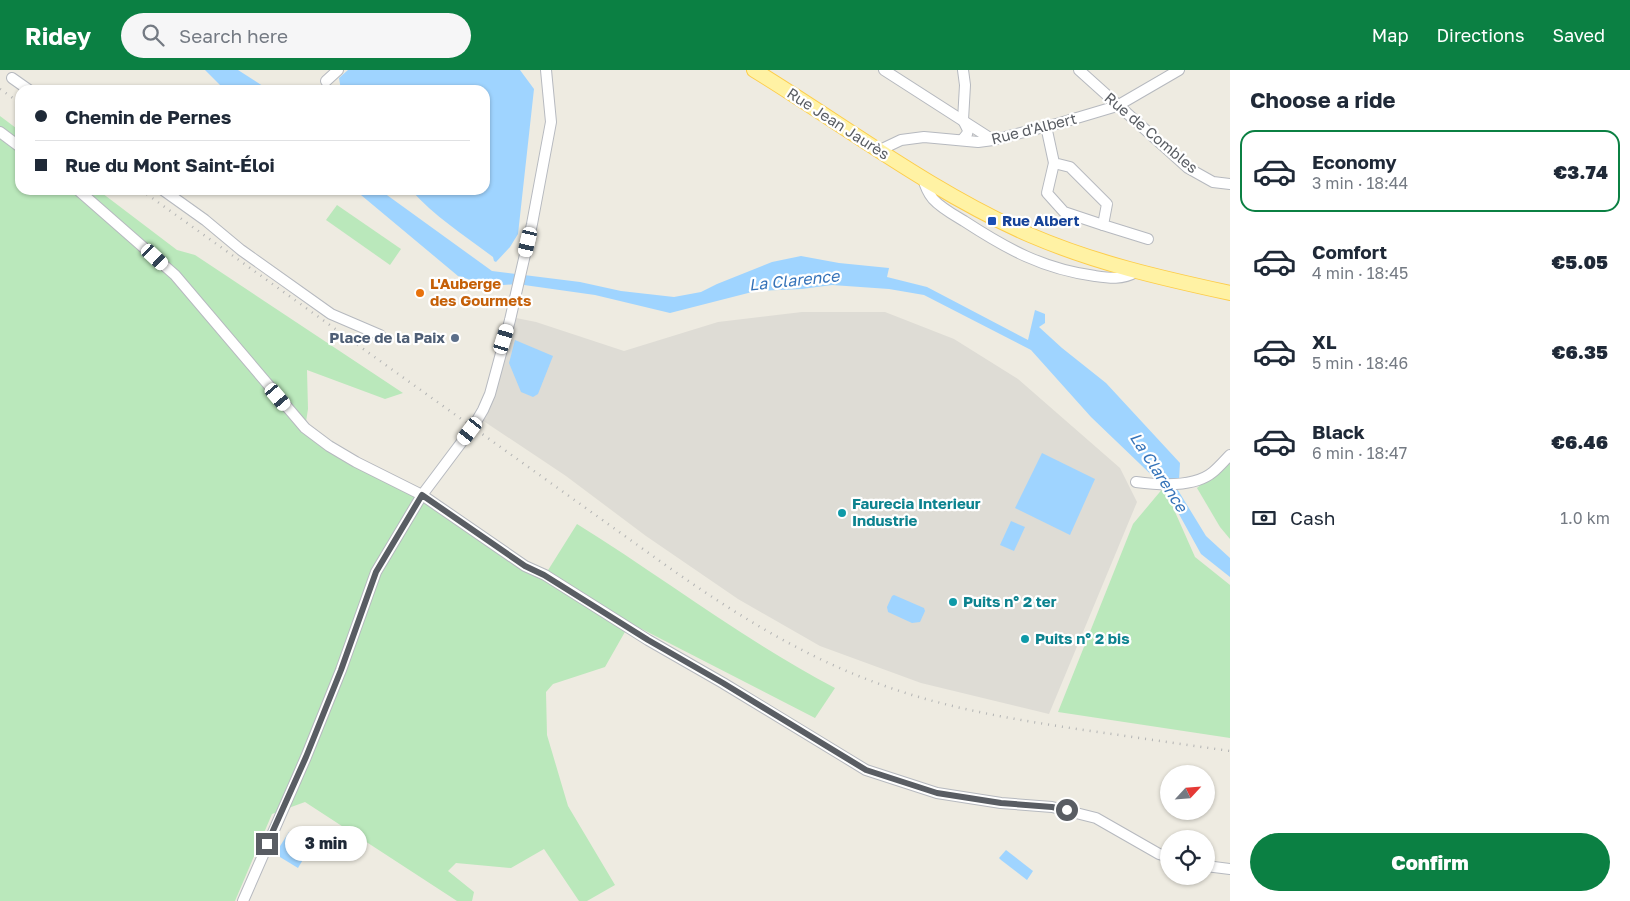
<!DOCTYPE html>
<html lang="en">
<head>
<meta charset="utf-8">
<style>
	:root { --surface:#fff; --page:#f6f6f7; --text:#1f2937; --muted:#747a83; --line:#e0e1e3; --accent:#0b8043 }
	body { margin:0; font-family:"Golos Text",sans-serif; background:var(--page); color:var(--text); height:100vh; display:flex; flex-direction:column; font-size:19px; white-space:nowrap }
	* { box-sizing:border-box; margin:0 }
	p { font-size:16px; color:var(--muted) }
	.icon { flex:none; width:28px; height:28px; fill:none; stroke:currentColor; stroke-width:2; stroke-linecap:round; stroke-linejoin:round }
	.map { position:relative; flex:1; overflow:hidden }
	.panel { display:flex; flex-direction:column; background:var(--surface); width:400px }
	.panel>* { flex:none }
	.hud { position:absolute; left:15px; top:15px; width:475px; height:110px; border-radius:15px; box-shadow:0 1px 4px #0004; display:grid; align-content:center; height:110px; padding:0 20px; background:var(--surface) }
	.needle { width:32px; rotate:64deg }
	.controls { position:absolute; left:1160px; top:695px; display:grid; gap:10px }
	.controls a { display:grid; place-items:center; width:55px; height:55px; border-radius:50%; background:var(--surface); box-shadow:0 1px 4px #0004; font-size:25px }
	.end { position:absolute; width:22px; height:22px; margin:-11px; border:6px solid #595d63; background:#fff; box-shadow:0 0 0 2px #fff }
	.from { border-radius:50% }
	.bubble { position:absolute; height:35px; border-radius:18px; background:var(--surface); box-shadow:0 1px 4px #0004; font-size:16px; font-weight:800; line-height:35px; text-align:center }
	.car { position:absolute; width:15px; height:30px; margin:-15px -8px; border-radius:6px; box-shadow:0 0 4px 1px #0007; background:linear-gradient(#fff 24%,#345 0 40%,#fff 0 76%,#345 0 86%,#fff 0) }
	.hud b { display:flex; align-items:center; gap:18px; height:48px; font-size:19px }
	.hud b+b { border-top:1px solid var(--line) }
	.hud i { width:12px; height:12px; background:var(--text) }
	ul { padding:0; list-style:none }
	li { display:flex; align-items:center; gap:15px; height:82px; margin:0 10px 8px; padding:0 10px; border:2px solid transparent; border-radius:15px }
	li div { flex:1 }
	li b { display:block; font-size:19px }
	li em { font-style:normal; font-weight:800 }
	li.active { border-color:var(--accent) }
	li>.icon { width:45px; height:45px; stroke-width:1.5 }
	h2 { padding:0 20px; font-size:22px; line-height:60px }
	.pay { display:flex; align-items:center; gap:12px; height:55px; padding:0 20px; font-size:19px }
	.pay p { margin-inline-start:auto }
	.button { display:flex; gap:10px; margin-top:auto; padding:10px 20px }
	.button a { flex:1; height:58px; border-radius:30px; background:var(--accent); color:#fff; font-size:20px; font-weight:800; line-height:58px; text-align:center }
	header { display:flex; align-items:center; gap:30px; box-sizing:border-box; height:70px; padding:0 25px; background:var(--accent); color:#fff }
	header strong { font-size:24px }
	nav { display:flex; gap:28px; margin-inline-start:auto; font-size:18px }
	.search { width:350px; height:45px; background:var(--page); display:flex; align-items:center; gap:12px; box-sizing:border-box; padding:0 18px; border-radius:28px; color:var(--muted); font-size:19px }
	main { display:flex; flex:1; min-height:0 }
	.map>svg:first-child { display:block }
	.industrial { fill:#dedcd5 }
	.green { fill:#bae8bb }
	.water { fill:#9fd4ff }
	.lines { fill:none; stroke-linecap:round; stroke-linejoin:round }
	.minor-casing { stroke:#b6b9bf; stroke-width:12 }
	.major-casing { stroke:#fdcd4b; stroke-width:16 }
	.minor { stroke:#fff; stroke-width:10 }
	.major { stroke:#fff2a4; stroke-width:14 }
	.rail { stroke:#b3b4b4; stroke-width:2.5; stroke-dasharray:1 6; stroke-linecap:butt }
	.route { stroke:#595d63; stroke-width:6 }
	.transit-dot { fill:#1a4fb4; stroke:#fff; stroke-width:2 }
	.food-dot { fill:#e8710a; stroke:#fff; stroke-width:2 }
	.service-dot { fill:#5c6f8a; stroke:#fff; stroke-width:2 }
	.culture-dot { fill:#0f9aa8; stroke:#fff; stroke-width:2 }
	.labels { text-anchor:middle; stroke-width:4.5; stroke-linejoin:round; paint-order:stroke }
	.street-label { font-size:15px; fill:#595d63; stroke:#fff }
	.transit-label { font-size:15px; font-weight:bold; fill:#164399; stroke:#fff; text-anchor:start }
	.food-label { font-size:15px; font-weight:bold; fill:#c56008; stroke:#fff; text-anchor:start }
	.service-label { font-size:15px; font-weight:bold; fill:#4e5e75; stroke:#fff; text-anchor:end }
	.culture-label { font-size:15px; font-weight:bold; fill:#0d838f; stroke:#fff; text-anchor:start }
	.water-label { font-size:16px; font-style:italic; fill:#3573b9; stroke:#fff }
</style>
</head>
<body>
<header>
<strong>Ridey</strong>
<div class="search"><svg class="icon" aria-label="search" viewBox="0 0 24 24"><circle cx="10" cy="10" r="6"/><path d="M15 15l6 6"/></svg>Search here</div>
<nav><a>Map</a><a>Directions</a><a>Saved</a></nav>
</header>
<main>
<div class="map">
<svg width="1230" height="831" viewBox="0 0 1230 831">
	<rect width="100%" height="100%" fill="#eeebe1"/>
	<polygon class="industrial" points="802,242 885,242 954,269 1018,309 1120,398 1137,432 1049,644 921,613 820,576 738,529 646,466 566,406 479,348 510,250 516,248 536,252 624,281 718,252"/>
	<g class="green">
		<path d="M 0,46 L 20,61 L 20,120 L 98,120 L 177,180 L 195,185 L 403,323 L 385,329 L 307,300 L 308,339 L 305,358 L 422,425 L 545,505 L 577,454 C 664,508 745,571 835,618 L 815,648 L 630,553 L 605,597 L 553,614 L 546,622 L 547,665 L 568,736 L 615,815 L 587,831 L 579,831 L 544,779 L 511,798 L 456,793 L 448,801 L 474,822 L 472,831 L 457,831 L 305,732 L 272,744 L 235,831 L 0,831 Z"/>
		<polygon points="337,135 401,179 390,195 326,150"/>
		<polygon points="1230,390 1230,469 1220,457 1197,418"/>
		<polygon points="1164,417 1195,487 1230,515 1230,668 1058,642 1133,454"/>
	</g>
	<g class="water">
		<polygon points="205,0 238,0 269,20 225,20"/>
		<path d="M 348,0 L 520,0 L 534,19 L 518,164 L 510,177 L 496,192 L 494,191 L 493,187 C 465,166 434,146 411,120 L 485,120 L 485,20 L 341,20 L 339,8 Z"/>
		<polygon points="355,120 380,120 492,201 580,212 621,221 674,227 701,222 717,214 772,192 801,186 839,193 889,198 887,207 927,217 1028,270 1035,240 1045,244 1045,253 1039,257 1062,278 1106,313 1180,393 1179,410 1176,417 1206,466 1230,488 1230,507 1201,484 1164,417 1091,347 1031,280 924,225 889,219 832,215 802,219 756,221 670,243 595,225 517,214 490,216 458,206"/>
		<polygon points="515,270 553,286 538,324 533,327 521,322 509,293"/>
		<polygon points="1042,383 1095,409 1070,465 1015,438"/>
		<polygon points="1011,451 1025,457 1014,481 1000,475"/>
		<polygon points="894,525 924,538 925,541 920,552 912,553 888,542 887,537 892,526"/>
		<polygon points="289,762 311,776 298,798 275,784"/>
		<polygon points="1006,780 1033,801 1027,810 1001,790 999,788"/>
	</g>
	<g class="lines">
		<g class="minor-casing">
			<g id="minor">
				<polyline points="884,0 993,70"/>
				<polyline points="1079,0 1188,98 1213,112 1230,114"/>
				<polyline points="12,8 29,20"/>
				<polyline points="326,11 338,0"/>
				<polyline points="1046,56 1054,93 1070,97 1107,134 1103,155 1148,169"/>
				<polyline points="0,62 20,77"/>
				<polyline points="962,70 967,64 968,60 963,50 965,15 963,0"/>
				<polyline points="880,80 901,70 924,67 978,72 993,70 1060,53 1117,36 1179,0"/>
				<polyline points="1054,93 1047,123 1064,142 1103,155"/>
				<path d="M 923,108 C 925,116 928,123 933,129 C 941,138 954,145 964,151 C 1007,179 1043,199 1095,206 C 1109,208 1122,210 1136,202"/>
				<polyline points="78,120 175,205 305,358 329,376 356,392 422,425 525,496 545,505 648,570 723,613 866,700 937,723 1001,733 1052,737 1096,748 1159,784 1169,787"/>
				<polyline points="163,120 205,150 241,180 331,244 380,265"/>
				<path d="M 1136,412 C 1159,415 1194,418 1213,402 C 1219,397 1224,391 1230,385"/>
				<polyline points="1206,796 1230,799"/>
				<polyline points="243,831 306,687 341,600 376,502 422,425 473,357 483,340 490,324 510,250 532,154 551,52 546,0"/>
			</g>
		</g>
		<g class="major-casing">
			<path id="major" d="M 754,0 C 844,55 933,123 1030,165 C 1095,193 1161,208 1230,223"/>
		</g>
		<use href="#minor" class="minor"/>
		<use href="#major" class="major"/>
		<g class="rail">
			<polyline points="0,19 20,33"/>
			<path d="M 141,120 L 664,494 C 735,544 803,587 885,616 C 949,639 1017,650 1084,660 C 1133,667 1181,674 1230,681"/>
		</g>
	</g>
	<g class="lines">
		<polyline class="route" points="267,774 306,687 341,600 376,502 422,425 525,496 544,505 648,570 723,613 866,700 937,723 1001,733 1052,737 1067,740"/>
	</g>
	<rect class="transit-dot" x="987" y="146" width="10" height="10" rx="2.5"/>
	<circle class="food-dot" cx="420" cy="223" r="5"/>
	<circle class="service-dot" cx="455" cy="268" r="5"/>
	<g class="culture-dot">
		<circle cx="842" cy="443" r="5"/>
		<circle cx="953" cy="532" r="5"/>
		<circle cx="1025" cy="569" r="5"/>
	</g>
	<g class="labels">
		<g class="street-label">
			<text transform="translate(838 54) rotate(33)" y="5">Rue Jean Jaurès</text>
			<text transform="translate(1034 59) rotate(-14)" y="5">Rue d'Albert</text>
			<text transform="translate(1151 63) rotate(40)" y="5">Rue de Combles</text>
		</g>
		<g class="transit-label">
			<text x="1002" y="156">Rue Albert</text>
		</g>
		<g class="food-label">
			<text x="430" y="219">L'Auberge<tspan x="430" dy="17">des Gourmets</tspan></text>
		</g>
		<g class="service-label">
			<text x="445" y="273">Place de la Paix</text>
		</g>
		<g class="culture-label">
			<text x="852" y="439">Faurecia Interieur<tspan x="852" dy="17">Industrie</tspan></text>
			<text x="963" y="537">Puits n° 2 ter</text>
			<text x="1035" y="574">Puits n° 2 bis</text>
		</g>
		<g class="water-label">
			<text transform="translate(794 210) rotate(-6)" y="6">La Clarence</text>
			<text transform="translate(1159 402) rotate(57)" y="6">La Clarence</text>
		</g>
	</g>
</svg>
<div class="controls">
<a><svg class="needle" viewBox="-14 -14 28 28"><path d="M0-13l5 13h-10z" fill="#e53935"/><path d="M0 13l5-13h-10z" fill="#747a83"/></svg></a>
<a><svg class="icon" aria-label="locate" viewBox="0 0 24 24"><circle cx="12" cy="12" r="6"/><path d="M12 2v4M12 18v4M2 12h4M18 12h4"/></svg></a>
</div>
<i class="end from" style="left:1067px;top:740px"></i>
<i class="end" style="left:267px;top:774px"></i>
<div class="bubble" style="left:285px;top:756px;width:82px">3 min</div>
<i class="car" style="left:528px;top:172px;rotate:193deg"></i>
<i class="car" style="left:155px;top:187px;rotate:133deg"></i>
<i class="car" style="left:504px;top:269px;rotate:17deg"></i>
<i class="car" style="left:278px;top:327px;rotate:140deg"></i>
<i class="car" style="left:470px;top:361px;rotate:217deg"></i>
<div class="hud">
<b><i class="from"></i>Chemin de Pernes</b>
<b><i></i>Rue du Mont Saint-Éloi</b>
</div>
</div>
<section class="panel">
<h2>Choose a ride</h2>
<ul>
<li class="active"><svg class="icon" aria-label="car" viewBox="0 0 24 24"><path d="M5 17H2v-5l4-1 3-4h7l3 4 3 1v5h-3M9 17h6M6 11h13"/><circle cx="7" cy="17" r="2"/><circle cx="17" cy="17" r="2"/></svg><div><b>Economy</b><p>3 min · 18:44</p></div><em>€3.74</em></li>
<li><svg class="icon" aria-label="car" viewBox="0 0 24 24"><path d="M5 17H2v-5l4-1 3-4h7l3 4 3 1v5h-3M9 17h6M6 11h13"/><circle cx="7" cy="17" r="2"/><circle cx="17" cy="17" r="2"/></svg><div><b>Comfort</b><p>4 min · 18:45</p></div><em>€5.05</em></li>
<li><svg class="icon" aria-label="car" viewBox="0 0 24 24"><path d="M5 17H2v-5l4-1 3-4h7l3 4 3 1v5h-3M9 17h6M6 11h13"/><circle cx="7" cy="17" r="2"/><circle cx="17" cy="17" r="2"/></svg><div><b>XL</b><p>5 min · 18:46</p></div><em>€6.35</em></li>
<li><svg class="icon" aria-label="car" viewBox="0 0 24 24"><path d="M5 17H2v-5l4-1 3-4h7l3 4 3 1v5h-3M9 17h6M6 11h13"/><circle cx="7" cy="17" r="2"/><circle cx="17" cy="17" r="2"/></svg><div><b>Black</b><p>6 min · 18:47</p></div><em>€6.46</em></li>
</ul>
<div class="pay"><svg class="icon" aria-label="cash" viewBox="0 0 24 24"><path d="M3 7h18v10H3z"/><circle cx="12" cy="12" r="2"/></svg>Cash<p>1.0 km</p></div>
<div class="button"><a>Confirm</a></div>
</section>
</main>
</body>
</html>
